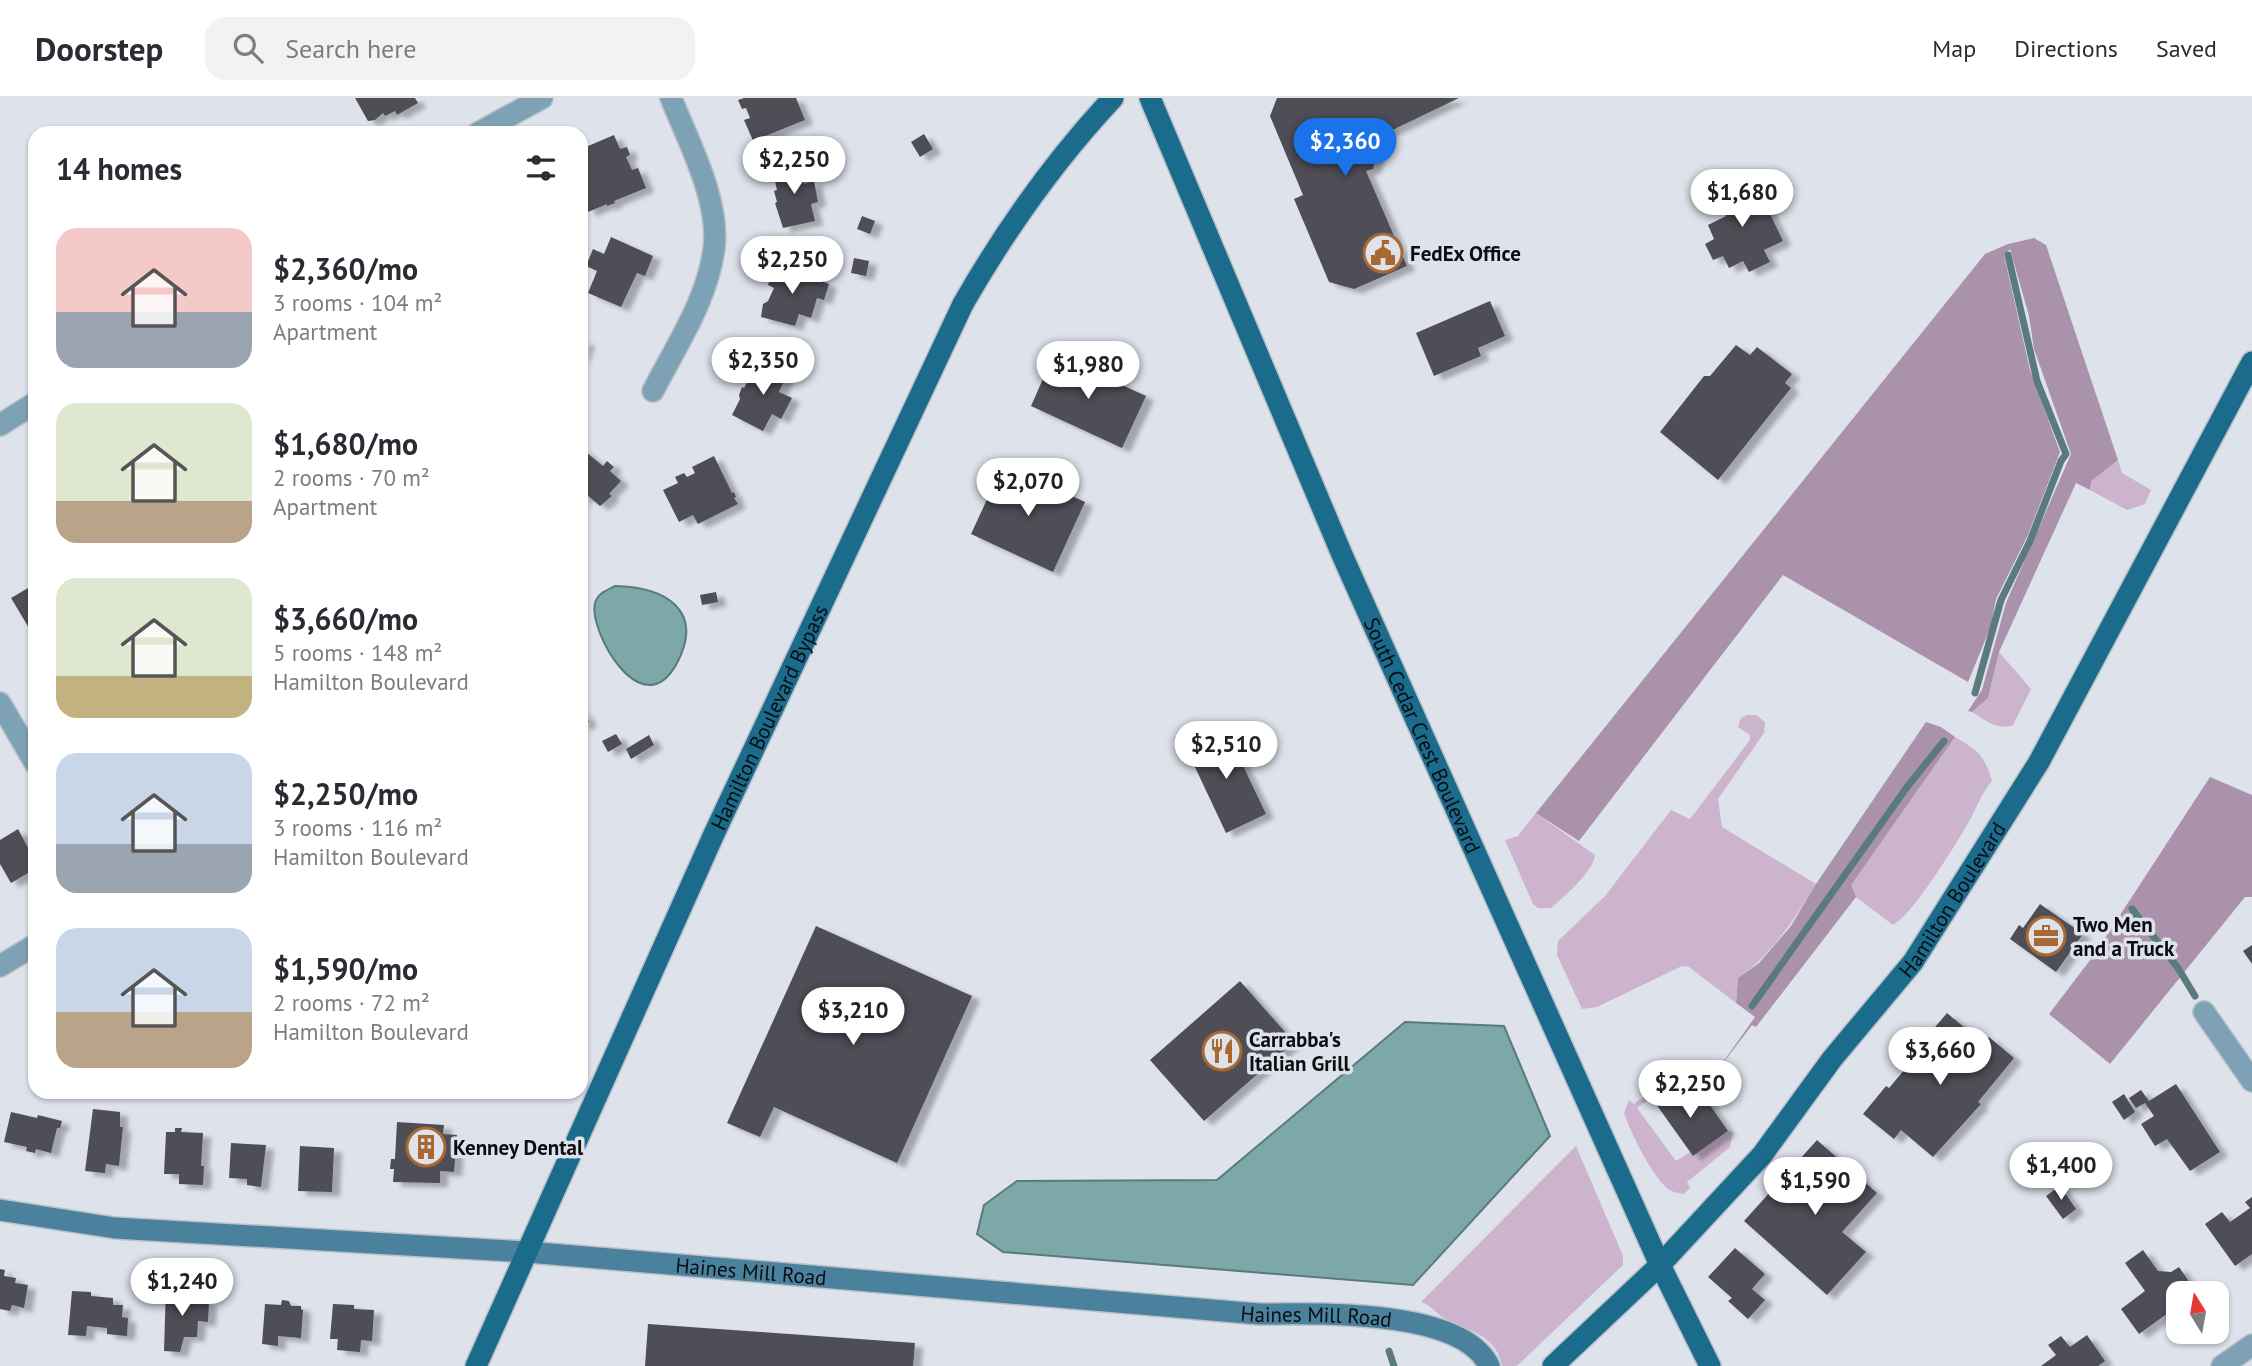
<!DOCTYPE html>
<html lang="en">
<head>
<meta charset="utf-8">
<style>
	:root { --surface:#fff; --page:#f2f2f3; --text:#2b2b33; --muted:#7c7c81; --line:#e1e1e2; --accent:#1a73e8 }
	body { margin:0; font-family:"PT Sans",sans-serif; background:var(--page); color:var(--text); height:100vh; display:flex; flex-direction:column; font-size:26px; white-space:nowrap }
	* { box-sizing:border-box; margin:0 }
	p { font-size:23px; color:var(--muted) }
	.icon { flex:none; width:38px; height:38px; fill:none; stroke:currentColor; stroke-width:2; stroke-linecap:round; stroke-linejoin:round }
	.map { position:relative; flex:1; overflow:hidden }
	.sheet { position:absolute; left:28px; top:28px; width:560px; height:973px; display:flex; flex-direction:column; background:var(--surface); border-radius:21px; box-shadow:0 2px 5px #0004 }
	.sheet>* { flex:none }
	.needle { width:46px; rotate:349deg }
	.controls { position:absolute; left:2166px; top:1183px; display:grid; gap:14px }
	.controls a { display:grid; place-items:center; width:63px; height:63px; border-radius:14px; background:var(--surface); box-shadow:0 2px 5px #0004; font-size:35px }
	.price { position:absolute; translate:-50% -60px; padding:0 16px; border-radius:24px; background:#fff; color:#222; font-size:23px; line-height:46px; filter:drop-shadow(0 2px 4px #0008) }
	.price::after { content:''; position:absolute; left:50%; top:42px; width:21px; height:16px; margin-left:-10px; background:inherit; clip-path:polygon(0 0,100% 0,50% 100%) }
	.price.selected { background:var(--accent); color:#fff }
	ul { padding:0; list-style:none }
	li { display:flex; align-items:center; gap:21px; height:175px; padding:0 28px }
	li span { display:grid; place-items:center; flex:none; width:196px; height:140px; border-radius:21px; color:#555 }
	li>.icon { margin-inline-start:auto }
	span .icon { width:84px; height:84px; fill:#fffc; stroke-width:1 }
	li b { font-size:30px }
	h2 { display:flex; justify-content:space-between; align-items:center; height:84px; padding:0 28px; font-size:30px }
	header { display:flex; align-items:center; gap:42px; box-sizing:border-box; height:98px; padding:0 35px; background:var(--surface); border-bottom:2px solid var(--line) }
	header strong { font-size:33px }
	nav { display:flex; gap:38px; margin-inline-start:auto; font-size:24px }
	.search { width:490px; height:63px; background:var(--page); display:flex; align-items:center; gap:18px; box-sizing:border-box; padding:0 24px; border-radius:21px; color:var(--muted); font-size:26px }
	.map>svg:first-child { display:block }
</style>
</head>
<body>
<header>
<strong>Doorstep</strong>
<div class="search"><svg class="icon" aria-label="search" viewBox="0 0 24 24"><circle cx="10" cy="10" r="6"/><path d="M15 15l6 6"/></svg>Search here</div>
<nav><a>Map</a><a>Directions</a><a>Saved</a></nav>
</header>
<div class="map">
<svg width="2252" height="1268" viewBox="0 0 2252 1268">
	<defs>
		<filter id="shadow"><feDropShadow dx="8" dy="4.5" stdDeviation="2" flood-color="#0004"/></filter>
	</defs>
	<rect width="100%" height="100%" fill="#dde2eb"/>
	<g fill="#cdb4ce">
		<path d="M 2118,362 L 2122,375 L 2151,392 L 2145,406 L 2127,412 L 2090,392 L 2090,383 Z"/>
		<path d="M 1999,554 L 2031,591 L 2013,627 C 1997,633 1985,622 1972,614 L 1988,600 Z"/>
		<path d="M 1747,617 L 1756,617 L 1765,624 L 1764,635 L 1718,701 L 1722,729 L 1816,786 C 1794,822 1773,855 1738,880 L 1736,905 L 1689,869 L 1682,868 L 1597,909 L 1582,911 L 1557,857 L 1558,843 L 1605,798 L 1671,712 L 1690,721 L 1750,642 L 1750,637 L 1738,629 L 1741,620 Z"/>
		<path d="M 1955,639 C 1978,653 1984,656 1992,683 C 1983,693 1979,704 1973,716 C 1961,739 1913,817 1893,827 L 1856,799 L 1850,787 Z"/>
		<path d="M 1536,715 L 1595,757 C 1594,773 1563,800 1551,810 L 1538,810 L 1533,806 L 1505,742 L 1518,738 Z"/>
		<path d="M 1664,984 L 1671,986 L 1637,1010 L 1676,1063 L 1690,1054 L 1693,1058 L 1728,1033 L 1733,1034 L 1730,1049 L 1687,1084 L 1690,1090 L 1684,1096 C 1678,1095 1672,1094 1668,1091 C 1651,1077 1631,1035 1624,1015 L 1629,1002 L 1634,1006 Z"/>
		<path d="M 1576,1048 L 1623,1158 L 1623,1167 L 1517,1268 L 1502,1268 C 1496,1236 1468,1233 1444,1220 C 1435,1215 1431,1207 1421,1204 Z"/>
	</g>
	<g fill="#ab92ac">
		<path d="M 2034,140 L 2046,147 L 2118,362 L 2091,383 L 2090,392 L 2076,385 L 1999,554 L 1988,600 L 1972,614 L 1968,613 L 1982,592 L 2006,505 L 2071,356 L 2034,251 L 2029,218 L 2010,151 L 2004,157 L 2030,272 L 2060,354 L 2028,437 L 1996,501 L 1991,528 L 1968,584 L 1783,477 L 1579,743 L 1536,715 L 1985,156 L 2008,146 Z"/>
		<path d="M 1926,624 L 1941,629 L 1955,639 L 1851,787 L 1856,799 L 1756,929 L 1752,927 L 1714,977 L 1755,919 L 1736,905 L 1738,880 L 1759,865 L 1791,828 L 1816,786 Z"/>
		<path d="M 2210,679 L 2252,697 L 2252,799 L 2245,799 L 2110,966 L 2049,916 L 2094,857 Z"/>
	</g>
	<g fill="#7ca8aa" stroke="#5a7a7c" stroke-width="2">
		<path d="M 615,488 C 665,489 706,512 676,567 C 641,628 588,532 595,505 C 598,495 607,492 615,488 Z"/>
		<path d="M 1405,924 L 1504,928 L 1550,1038 L 1413,1187 L 1003,1154 L 977,1136 L 984,1107 L 1017,1083 L 1217,1082 Z"/>
	</g>
	<g fill="none" stroke-linecap="round" stroke-linejoin="round">
		<g stroke="#5a7a7c" stroke-width="7">
			<path d="M 1975,595 L 2001,502 L 2030,443 L 2061,363 L 2066,356 L 2037,283 L 2008,157"/>
			<path d="M 2132,811 L 2178,870 L 2195,898"/>
			<path d="M 1752,908 L 1907,689 L 1944,643"/>
			<path d="M 1389,1253 L 1394,1268"/>
		</g>
	</g>
	<g fill="#504e57" filter="url(#shadow)">
		<path d="M 355,0 L 415,0 L 418,5 L 397,17 L 395,13 L 385,18 L 383,15 L 375,22 L 368,23 Z"/>
		<path d="M 744,0 L 796,0 L 805,22 L 758,41 L 759,43 L 754,45 L 744,22 L 750,20 L 746,10 L 742,11 L 738,2 Z"/>
		<path d="M 1277,0 L 1459,0 L 1382,37 L 1373,71 L 1366,73 L 1407,168 L 1354,191 L 1329,184 L 1294,101 L 1303,97 L 1270,18 Z"/>
		<path d="M 924,36 L 933,51 L 920,59 L 911,44 Z"/>
		<path d="M 614,37 L 620,51 L 627,49 L 630,57 L 626,59 L 632,72 L 638,70 L 646,90 L 614,103 L 615,105 L 607,108 L 607,106 L 588,114 L 581,97 L 581,92 L 585,90 L 581,81 L 581,70 L 588,67 L 581,51 Z"/>
		<path d="M 799,64 L 804,86 L 814,83 L 818,104 L 811,106 L 815,123 L 783,130 L 775,105 L 777,104 L 774,93 L 777,92 L 772,70 Z"/>
		<path d="M 1737,79 L 1751,108 L 1764,103 L 1783,143 L 1764,152 L 1770,164 L 1749,174 L 1743,163 L 1729,170 L 1723,158 L 1713,162 L 1705,146 L 1714,141 L 1708,127 L 1726,118 L 1713,91 Z"/>
		<path d="M 862,118 L 875,123 L 870,136 L 857,131 Z"/>
		<path d="M 611,139 L 653,158 L 645,178 L 637,175 L 621,209 L 588,195 L 597,173 L 586,168 L 593,151 L 604,156 Z"/>
		<path d="M 854,160 L 869,163 L 866,178 L 851,175 Z"/>
		<path d="M 775,165 L 829,186 L 824,202 L 817,200 L 811,220 L 799,216 L 795,228 L 761,219 L 763,206 L 768,203 L 774,190 L 768,187 Z"/>
		<path d="M 1490,203 L 1505,238 L 1478,250 L 1481,258 L 1434,278 L 1416,235 Z"/>
		<path d="M 581,242 L 587,244 L 582,260 L 581,260 Z"/>
		<path d="M 1736,247 L 1750,257 L 1757,249 L 1792,276 L 1785,285 L 1791,290 L 1718,382 L 1660,334 L 1704,278 L 1710,278 Z"/>
		<path d="M 1054,256 L 1146,298 L 1122,350 L 1031,308 Z"/>
		<path d="M 763,261 L 788,274 L 779,294 L 792,300 L 781,321 L 772,316 L 763,333 L 732,317 L 740,301 L 739,297 L 742,289 L 744,290 L 750,279 L 753,281 Z"/>
		<path d="M 581,350 L 603,368 L 607,363 L 614,369 L 610,373 L 621,383 L 609,396 L 612,398 L 600,408 L 587,397 L 582,403 L 581,401 Z"/>
		<path d="M 714,358 L 732,395 L 734,394 L 736,399 L 734,400 L 738,406 L 698,426 L 693,417 L 679,424 L 663,392 L 678,385 L 675,379 L 684,375 L 687,379 L 695,375 L 692,369 Z"/>
		<path d="M 1003,367 L 1085,404 L 1053,474 L 971,436 Z"/>
		<path d="M 35,486 L 35,526 L 29,530 L 11,500 Z"/>
		<path d="M 716,494 L 718,504 L 702,507 L 700,497 Z"/>
		<path d="M 581,610 L 589,624 L 581,629 Z"/>
		<path d="M 1226,632 L 1266,716 L 1226,735 L 1186,650 Z"/>
		<path d="M 616,636 L 622,646 L 608,654 L 602,643 Z"/>
		<path d="M 649,637 L 654,647 L 631,661 L 626,651 Z"/>
		<path d="M 18,731 L 35,763 L 35,771 L 11,785 L 0,766 L 0,742 Z"/>
		<path d="M 2040,806 L 2083,836 L 2056,874 L 2010,841 L 2019,827 L 2023,830 Z"/>
		<path d="M 816,828 L 972,898 L 897,1065 L 774,1009 L 760,1039 L 727,1025 Z"/>
		<path d="M 2252,847 L 2252,866 L 2243,853 Z"/>
		<path d="M 1240,883 L 1294,944 L 1204,1023 L 1150,962 Z"/>
		<path d="M 1947,915 L 1984,946 L 1989,939 L 2014,960 L 1978,1004 L 1981,1006 L 1933,1059 L 1901,1032 L 1894,1041 L 1863,1016 L 1886,988 L 1889,990 L 1933,938 L 1930,935 Z"/>
		<path d="M 1671,986 L 1688,1011 L 1705,1000 L 1728,1033 L 1693,1058 L 1651,999 Z"/>
		<path d="M 2176,986 L 2220,1054 L 2190,1073 L 2167,1041 L 2155,1048 L 2141,1026 L 2154,1018 L 2145,1005 L 2136,1010 L 2129,1000 L 2141,992 L 2149,1003 Z"/>
		<path d="M 2124,996 L 2135,1014 L 2124,1022 L 2112,1004 Z"/>
		<path d="M 93,1011 L 120,1014 L 120,1029 L 123,1029 L 119,1068 L 106,1066 L 105,1075 L 85,1073 Z"/>
		<path d="M 11,1014 L 37,1020 L 38,1017 L 62,1023 L 60,1030 L 57,1030 L 51,1055 L 36,1051 L 35,1055 L 26,1053 L 27,1049 L 4,1044 Z"/>
		<path d="M 397,1024 L 444,1027 L 443,1036 L 457,1037 L 454,1074 L 440,1073 L 440,1085 L 393,1084 L 394,1071 L 390,1071 L 391,1061 L 395,1061 Z"/>
		<path d="M 175,1030 L 182,1030 L 181,1034 L 203,1035 L 201,1068 L 204,1068 L 203,1087 L 179,1086 L 179,1076 L 164,1076 L 166,1034 L 175,1034 Z"/>
		<path d="M 1817,1042 L 1877,1095 L 1842,1134 L 1866,1154 L 1827,1197 L 1744,1123 Z"/>
		<path d="M 231,1045 L 266,1047 L 261,1089 L 247,1087 L 247,1081 L 229,1080 Z"/>
		<path d="M 300,1048 L 334,1050 L 332,1094 L 298,1093 Z"/>
		<path d="M 2060,1088 L 2076,1111 L 2063,1121 L 2046,1098 Z"/>
		<path d="M 2252,1099 L 2252,1156 L 2235,1168 L 2205,1126 L 2222,1114 L 2230,1124 L 2250,1110 L 2245,1104 Z"/>
		<path d="M 1735,1150 L 1765,1176 L 1752,1191 L 1765,1202 L 1748,1221 L 1728,1203 L 1732,1200 L 1708,1179 Z"/>
		<path d="M 2143,1152 L 2158,1173 L 2171,1174 L 2179,1169 L 2197,1195 L 2179,1195 L 2179,1216 L 2171,1221 L 2168,1215 L 2139,1236 L 2121,1211 L 2145,1193 L 2125,1165 Z"/>
		<path d="M 0,1171 L 5,1172 L 4,1178 L 16,1180 L 15,1185 L 28,1187 L 24,1210 L 12,1207 L 10,1213 L 0,1211 Z"/>
		<path d="M 166,1189 L 186,1190 L 185,1200 L 209,1204 L 208,1224 L 198,1223 L 197,1239 L 184,1239 L 180,1254 L 164,1253 Z"/>
		<path d="M 72,1193 L 91,1194 L 91,1198 L 113,1200 L 113,1207 L 123,1207 L 122,1219 L 128,1220 L 127,1238 L 107,1236 L 107,1230 L 87,1228 L 86,1238 L 68,1237 Z"/>
		<path d="M 282,1202 L 289,1203 L 291,1208 L 301,1208 L 301,1211 L 303,1212 L 301,1240 L 278,1238 L 278,1248 L 262,1246 L 265,1206 L 281,1207 Z"/>
		<path d="M 333,1206 L 354,1207 L 354,1211 L 374,1212 L 372,1243 L 361,1242 L 360,1254 L 337,1252 L 338,1241 L 330,1241 Z"/>
		<path d="M 648,1226 L 915,1245 L 913,1268 L 645,1268 Z"/>
		<path d="M 2087,1237 L 2105,1263 L 2098,1268 L 2041,1268 L 2056,1257 L 2048,1247 L 2061,1238 L 2070,1249 Z"/>
	</g>
	<g fill="none" stroke-linecap="round" stroke-linejoin="round">
		<defs>
			<g id="street">
				<path d="M 478,35 L 542,0"/>
				<path d="M 653,293 C 676,248 708,201 714,150 C 720,102 688,43 671,0"/>
				<path d="M 0,327 L 35,305"/>
				<path d="M 0,605 L 35,665"/>
				<path d="M 0,868 L 35,847"/>
				<path d="M 2204,914 L 2252,983"/>
				<path d="M 2222,1268 L 2252,1247"/>
			</g>
			<g id="secondary">
				<path id="s1" d="M 0,1112 L 115,1130 L 527,1154 L 1259,1216 C 1314,1216 1462,1210 1489,1268"/>
			</g>
			<g id="primary">
				<path id="s2" d="M 1150,0 L 1343,459 L 1660,1167 L 1710,1268"/>
				<path id="s3" d="M 476,1268 L 714,736 L 963,206 C 1006,131 1054,63 1113,0"/>
				<path id="s4" d="M 1553,1268 L 1660,1167 L 1762,1057 L 1832,961 L 1913,864 L 2039,664 L 2252,264"/>
			</g>
		</defs>
		<use href="#street" stroke="#bbc0c8" stroke-width="24"/>
		<use href="#secondary" stroke="#bbc0c8" stroke-width="24"/>
		<use href="#primary" stroke="#bbc0c8" stroke-width="24"/>
		<use href="#street" stroke="#7ea2b5" stroke-width="21"/>
		<use href="#secondary" stroke="#4a829e" stroke-width="21"/>
		<use href="#primary" stroke="#1a6b8c" stroke-width="21"/>
	</g>
	<defs>
		<symbol id="civic-ring" viewBox="-11 -11 22 22"><circle r="9.5" fill="#dde2eb" stroke="#a96832" stroke-width="1.5"/><path d="M-.6-6.5H3V-4.5H.6V-3L4-1V1h2V6H-6V1h2V-1L-.6-3ZM-1.2 2.5V6h2.4V2.5Z" fill="#a96832"/></symbol>
		<symbol id="office-ring" viewBox="-11 -11 22 22"><circle r="9.5" fill="#dde2eb" stroke="#a96832" stroke-width="1.5"/><path d="M-6-3h4V-5.5h4V-3h4V5H-6ZM-1-4.5V-3h2v-1.5ZM-6 0V1H6V0Z" fill="#a96832"/></symbol>
		<symbol id="restaurant-ring" viewBox="-11 -11 22 22"><circle r="9.5" fill="#dde2eb" stroke="#a96832" stroke-width="1.5"/><path d="M-5-6h1v4h1v-4h1v4h1v-4h1v5L-1.5 .5V6h-2V.5L-5-1ZM5-6V6H3V1.5H1.5Q1.5-4 5-6Z" fill="#a96832"/></symbol>
		<symbol id="building-ring" viewBox="-11 -11 22 22"><circle r="9.5" fill="#dde2eb" stroke="#a96832" stroke-width="1.5"/><path d="M-4-6H4V6H1V3H-1V6H-4ZM-2.5-4.3h1.7v1.8h-1.7ZM.8-4.3h1.7v1.8H.8ZM-2.5-1h1.7V.8h-1.7ZM.8-1h1.7V.8H.8Z" fill="#a96832"/></symbol>
	</defs>
	<g fill-rule="evenodd">
		<use href="#civic-ring" x="1361" y="133" width="44" height="44"/>
		<use href="#office-ring" x="2024" y="816" width="44" height="44"/>
		<use href="#restaurant-ring" x="1200" y="931" width="44" height="44"/>
		<use href="#building-ring" x="404" y="1027" width="44" height="44"/>
	</g>
	<g text-anchor="middle" dominant-baseline="central" stroke-width="7" stroke-linejoin="round" paint-order="stroke">
		<g font-size="21" font-weight="bold" fill="#0b0d10" stroke="#dde2eb" text-anchor="start">
			<text x="1410" y="155">FedEx Office</text>
			<text x="2073" y="826">Two Men<tspan x="2073" dy="24">and a Truck</tspan></text>
			<text x="1249" y="941">Carrabba's<tspan x="1249" dy="24">Italian Grill</tspan></text>
			<text x="453" y="1049">Kenney Dental</text>
		</g>
		<g font-size="21" fill="#0b0d10" stroke="#dde2eb">
			<text stroke="none"><textPath href="#s3" startOffset="712">Hamilton Boulevard Bypass</textPath></text>
			<text stroke="none"><textPath href="#s2" startOffset="693">South Cedar Crest Boulevard</textPath></text>
			<text stroke="none"><textPath href="#s4" startOffset="616">Hamilton Boulevard</textPath></text>
			<text stroke="none"><textPath href="#s1" startOffset="754">Haines Mill Road</textPath></text>
			<text stroke="none"><textPath href="#s1" startOffset="1321">Haines Mill Road</textPath></text>
		</g>
	</g>
</svg>
<div class="controls">
<a><svg class="needle" viewBox="-14 -14 28 28"><path d="M0-13l5 13h-10z" fill="#e53935"/><path d="M0 13l5-13h-10z" fill="#7c7c81"/></svg></a>
</div>
<b class="price selected" style="left:1345px;top:80px">$2,360</b>
<b class="price" style="left:794px;top:98px">$2,250</b>
<b class="price" style="left:1742px;top:131px">$1,680</b>
<b class="price" style="left:792px;top:198px">$2,250</b>
<b class="price" style="left:763px;top:299px">$2,350</b>
<b class="price" style="left:1088px;top:303px">$1,980</b>
<b class="price" style="left:1028px;top:420px">$2,070</b>
<b class="price" style="left:1226px;top:683px">$2,510</b>
<b class="price" style="left:853px;top:949px">$3,210</b>
<b class="price" style="left:1940px;top:989px">$3,660</b>
<b class="price" style="left:1690px;top:1022px">$2,250</b>
<b class="price" style="left:2061px;top:1104px">$1,400</b>
<b class="price" style="left:1815px;top:1119px">$1,590</b>
<b class="price" style="left:182px;top:1220px">$1,240</b>
<section class="sheet">
<h2>14 homes<svg class="icon" aria-label="filters" viewBox="0 0 24 24"><path d="M4 7h16M4 17h16"/><circle cx="9" cy="7" r="2"/><circle cx="15" cy="17" r="2"/></svg></h2>
<ul>
<li><span style="background:linear-gradient(#f6c9c9 60%,#9aa5b1 0)"><svg class="icon" aria-label="home" viewBox="0 0 24 24"><path d="M3 11l9-7 9 7M6 9v11h12V9"/></svg></span><div><b>$2,360/mo</b><p>3 rooms · 104 m²</p><p>Apartment</p></div></li>
<li><span style="background:linear-gradient(#dfe7d0 70%,#b9a48a 0)"><svg class="icon" aria-label="home" viewBox="0 0 24 24"><path d="M3 11l9-7 9 7M6 9v11h12V9"/></svg></span><div><b>$1,680/mo</b><p>2 rooms · 70 m²</p><p>Apartment</p></div></li>
<li><span style="background:linear-gradient(#dfe7d0 70%,#c2b280 0)"><svg class="icon" aria-label="home" viewBox="0 0 24 24"><path d="M3 11l9-7 9 7M6 9v11h12V9"/></svg></span><div><b>$3,660/mo</b><p>5 rooms · 148 m²</p><p>Hamilton Boulevard</p></div></li>
<li><span style="background:linear-gradient(#c9d6e8 65%,#9aa5b1 0)"><svg class="icon" aria-label="home" viewBox="0 0 24 24"><path d="M3 11l9-7 9 7M6 9v11h12V9"/></svg></span><div><b>$2,250/mo</b><p>3 rooms · 116 m²</p><p>Hamilton Boulevard</p></div></li>
<li><span style="background:linear-gradient(#c9d6e8 60%,#b9a48a 0)"><svg class="icon" aria-label="home" viewBox="0 0 24 24"><path d="M3 11l9-7 9 7M6 9v11h12V9"/></svg></span><div><b>$1,590/mo</b><p>2 rooms · 72 m²</p><p>Hamilton Boulevard</p></div></li>
</ul>
</section>
</div>
</body>
</html>
